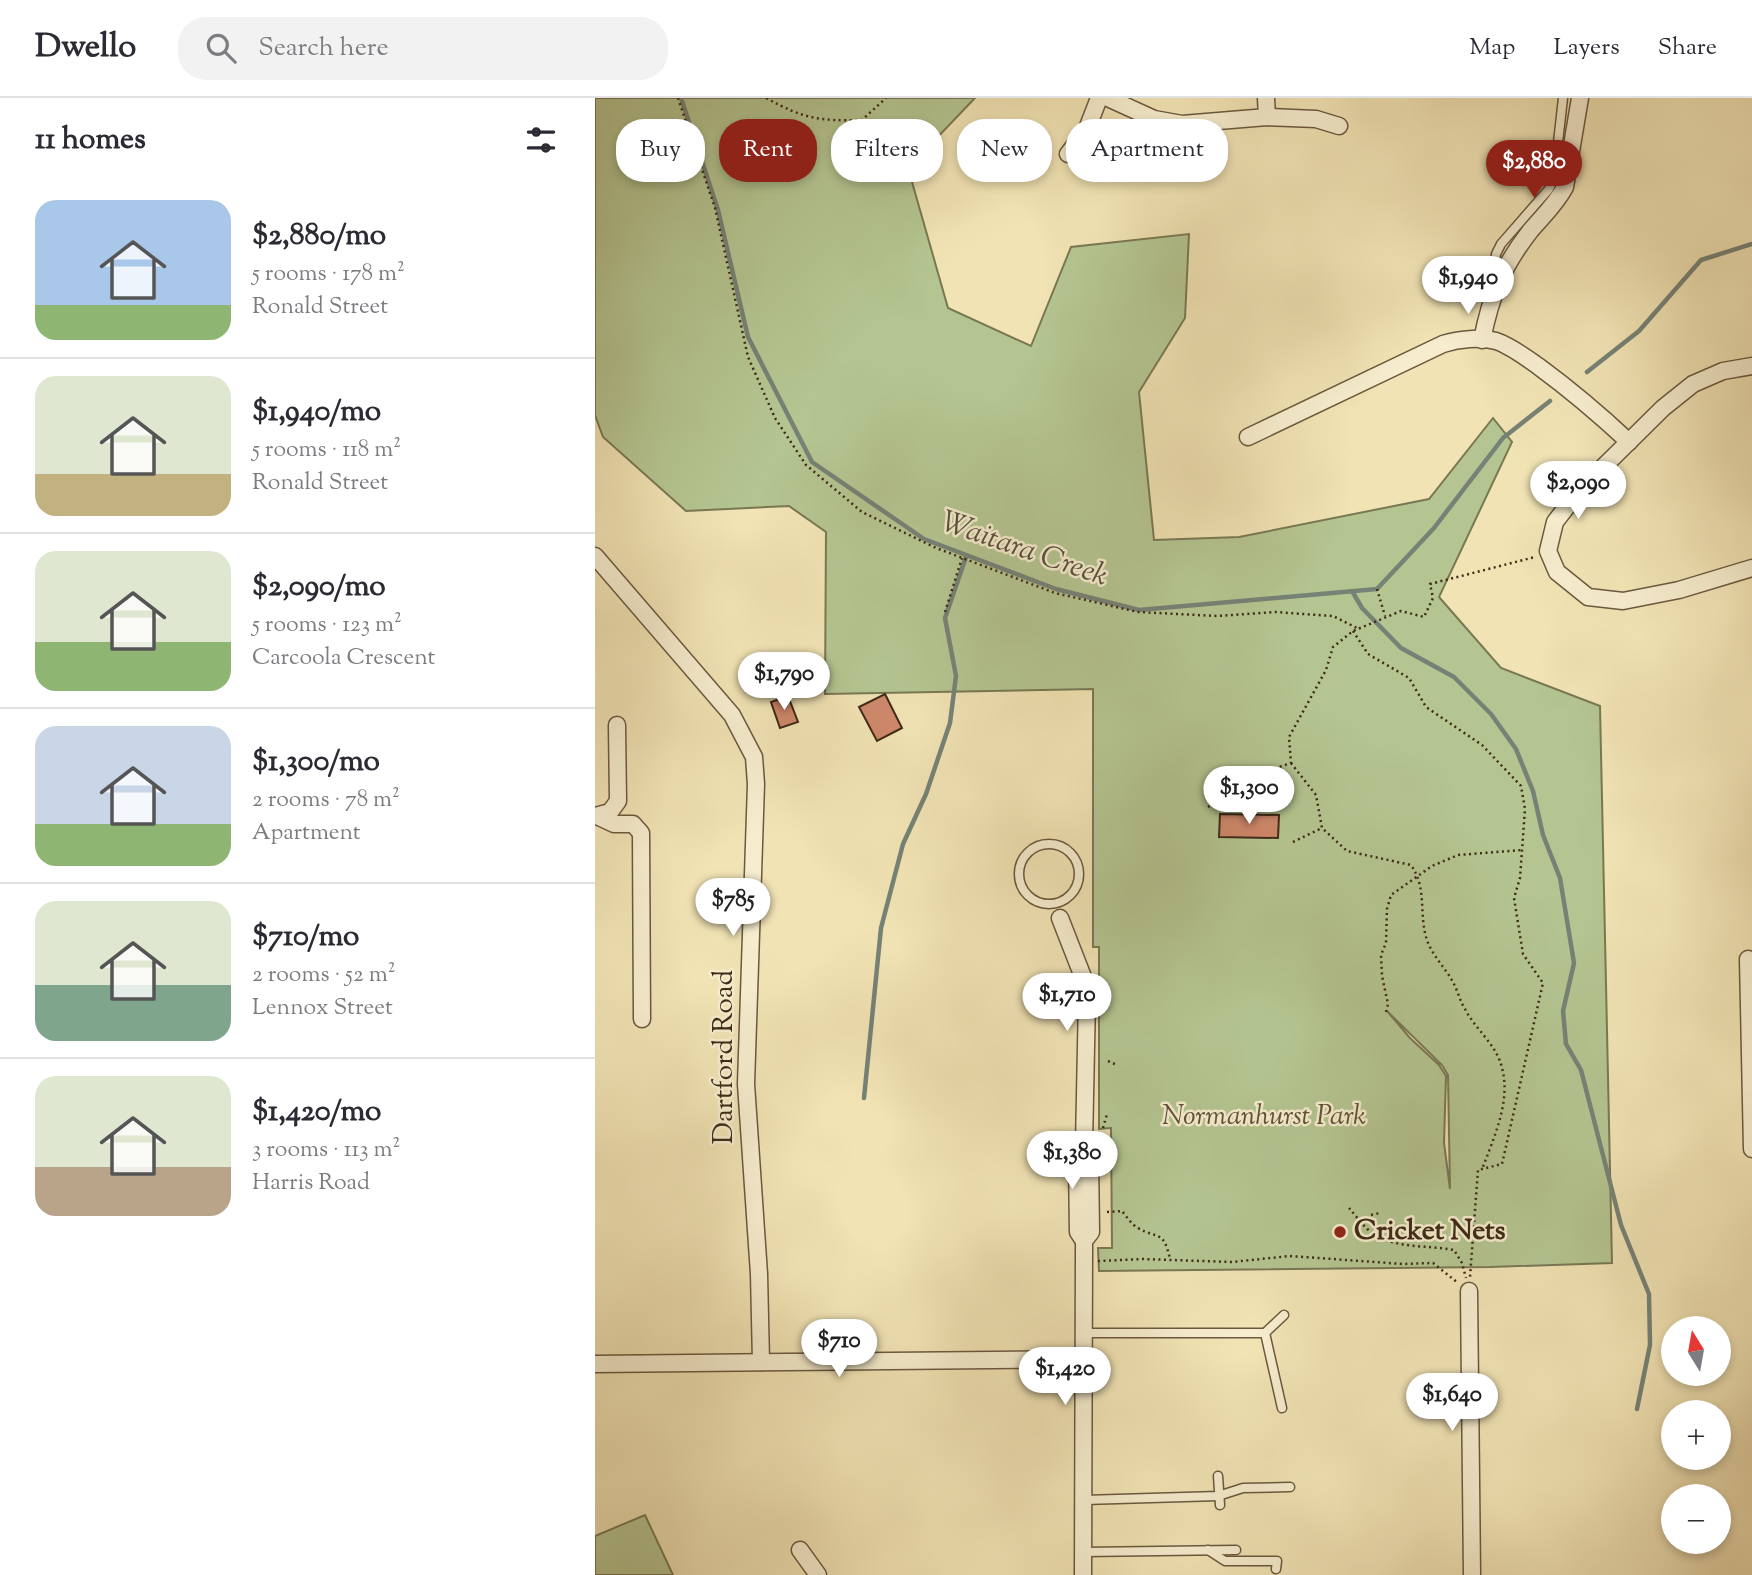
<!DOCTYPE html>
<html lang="en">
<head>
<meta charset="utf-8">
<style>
	:root { --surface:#fff; --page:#f2f2f3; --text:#2b2b33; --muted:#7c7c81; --line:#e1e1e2; --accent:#8f2418 }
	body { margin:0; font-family:"Sorts Mill Goudy",serif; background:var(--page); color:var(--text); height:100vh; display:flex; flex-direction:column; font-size:26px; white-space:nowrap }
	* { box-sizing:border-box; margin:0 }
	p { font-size:23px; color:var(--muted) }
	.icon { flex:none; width:38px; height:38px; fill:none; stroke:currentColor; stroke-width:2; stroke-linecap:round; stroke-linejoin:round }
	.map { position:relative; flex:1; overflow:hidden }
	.side { display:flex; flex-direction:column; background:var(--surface); width:595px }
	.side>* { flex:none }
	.hud { position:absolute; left:21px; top:21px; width:665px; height:63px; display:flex; gap:14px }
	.needle { width:46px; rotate:349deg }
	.fabs { position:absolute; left:1066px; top:1218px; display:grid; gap:14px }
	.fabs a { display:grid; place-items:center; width:70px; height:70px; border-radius:50%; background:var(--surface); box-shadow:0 4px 10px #0003; font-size:35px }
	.price { position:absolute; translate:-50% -60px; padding:0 16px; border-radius:24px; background:#fff; color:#222; font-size:23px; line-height:46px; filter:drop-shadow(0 2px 4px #0008) }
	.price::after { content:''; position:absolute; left:50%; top:42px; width:21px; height:16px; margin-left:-10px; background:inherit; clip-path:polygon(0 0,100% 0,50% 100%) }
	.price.on { background:var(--accent); color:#fff }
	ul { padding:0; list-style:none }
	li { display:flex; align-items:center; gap:21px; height:175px; padding:0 35px }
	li+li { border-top:2px solid var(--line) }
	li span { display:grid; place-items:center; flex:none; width:196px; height:140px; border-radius:21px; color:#555 }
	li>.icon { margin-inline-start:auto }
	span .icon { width:84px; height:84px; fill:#fffc; stroke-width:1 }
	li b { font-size:30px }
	h2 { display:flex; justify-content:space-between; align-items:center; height:84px; padding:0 35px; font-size:30px }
	.chip { padding:0 24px; border-radius:28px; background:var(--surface); box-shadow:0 4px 10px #0003; font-size:24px; line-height:63px }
	.chip.on { background:var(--accent); color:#fff }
	header { display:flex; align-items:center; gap:42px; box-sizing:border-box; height:98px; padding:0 35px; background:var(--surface); border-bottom:2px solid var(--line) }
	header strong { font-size:33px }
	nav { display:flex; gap:38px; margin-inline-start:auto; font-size:24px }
	.search { width:490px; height:63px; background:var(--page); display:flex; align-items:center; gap:18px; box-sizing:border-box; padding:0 24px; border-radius:28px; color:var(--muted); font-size:26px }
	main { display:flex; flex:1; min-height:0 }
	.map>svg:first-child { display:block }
</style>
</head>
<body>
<header>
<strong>Dwello</strong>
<div class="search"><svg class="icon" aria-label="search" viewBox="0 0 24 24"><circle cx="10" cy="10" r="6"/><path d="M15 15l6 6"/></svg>Search here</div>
<nav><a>Map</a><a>Layers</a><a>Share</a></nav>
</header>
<main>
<section class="side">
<h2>11 homes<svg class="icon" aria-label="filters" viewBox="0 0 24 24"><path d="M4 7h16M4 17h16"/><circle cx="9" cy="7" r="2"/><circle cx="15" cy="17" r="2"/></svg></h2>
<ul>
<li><span style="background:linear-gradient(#a9c7e8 75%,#8fb573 0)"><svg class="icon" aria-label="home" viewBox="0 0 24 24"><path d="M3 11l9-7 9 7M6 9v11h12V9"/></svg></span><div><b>$2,880/mo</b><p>5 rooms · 178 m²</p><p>Ronald Street</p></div></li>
<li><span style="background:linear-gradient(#dfe7d0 70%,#c2b280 0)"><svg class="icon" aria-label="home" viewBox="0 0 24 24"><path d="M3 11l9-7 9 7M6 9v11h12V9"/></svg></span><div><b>$1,940/mo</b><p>5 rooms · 118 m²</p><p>Ronald Street</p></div></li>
<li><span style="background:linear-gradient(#dfe7d0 65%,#8fb573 0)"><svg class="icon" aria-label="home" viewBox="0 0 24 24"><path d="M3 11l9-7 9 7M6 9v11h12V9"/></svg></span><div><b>$2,090/mo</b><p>5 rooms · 123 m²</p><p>Carcoola Crescent</p></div></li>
<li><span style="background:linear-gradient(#c9d6e8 70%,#8fb573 0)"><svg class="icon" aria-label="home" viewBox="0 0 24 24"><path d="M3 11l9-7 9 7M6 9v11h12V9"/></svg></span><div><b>$1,300/mo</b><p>2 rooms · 78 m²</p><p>Apartment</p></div></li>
<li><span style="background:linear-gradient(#dfe7d0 60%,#7fa58c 0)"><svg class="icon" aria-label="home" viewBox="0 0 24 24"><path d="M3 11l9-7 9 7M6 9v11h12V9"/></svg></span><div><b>$710/mo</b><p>2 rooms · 52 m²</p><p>Lennox Street</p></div></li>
<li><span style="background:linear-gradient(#dfe7d0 65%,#b9a48a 0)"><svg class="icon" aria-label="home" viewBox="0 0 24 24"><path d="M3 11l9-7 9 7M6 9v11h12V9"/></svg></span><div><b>$1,420/mo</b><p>3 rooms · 113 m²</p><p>Harris Road</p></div></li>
</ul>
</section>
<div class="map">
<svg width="1157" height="1477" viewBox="0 0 1157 1477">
	<rect width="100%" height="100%" fill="#f1e3b4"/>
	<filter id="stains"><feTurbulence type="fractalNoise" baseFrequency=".00286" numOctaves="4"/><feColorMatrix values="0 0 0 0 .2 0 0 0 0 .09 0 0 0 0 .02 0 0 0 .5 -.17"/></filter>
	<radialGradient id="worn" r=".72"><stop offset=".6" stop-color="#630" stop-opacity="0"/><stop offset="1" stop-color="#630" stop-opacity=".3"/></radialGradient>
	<g fill="#b4c591" stroke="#797854" stroke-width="2" fill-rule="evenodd">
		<path d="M 0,0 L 380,0 L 313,70 L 353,210 L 436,248 L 476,149 L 594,136 L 590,220 L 544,294 L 559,442 L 644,439 L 834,401 L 898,320 L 917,344 L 844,499 L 906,570 L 1005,608 L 1017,1165 L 895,1169 L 504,1173 L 503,1150 L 517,1150 L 516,1030 L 504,1031 L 504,849 L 498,849 L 498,591 L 230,596 L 231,434 L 194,408 L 91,413 L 8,339 L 0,317 ZM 792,913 L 847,967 L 853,977 L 855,1091 L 849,1045 L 851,978 L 844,967 L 815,940 Z"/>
		<path d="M 50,1417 L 78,1477 L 0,1477 L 0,1438 Z"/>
	</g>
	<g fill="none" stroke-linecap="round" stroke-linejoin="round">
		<g stroke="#768276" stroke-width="4.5">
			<path d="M 86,0 L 123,112 L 153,239 L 217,364 L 329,441 L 461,491 L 544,512 L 782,491 L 839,430 L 908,340 L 955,303"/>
			<path d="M 992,274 L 1044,233 L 1106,162 L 1157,146"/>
			<path d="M 757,493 L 767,510 L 806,550 L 859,579 L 896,616 L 921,651 L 938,693 L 948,737 L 965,780 L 979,865 L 968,913 L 971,946 L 986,972 L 1026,1127 L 1054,1196 L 1055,1247 L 1042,1311"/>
			<path d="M 269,1000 L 286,830 L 308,746 L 331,696 L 355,625 L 361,578 L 350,520 L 371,459"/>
		</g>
	</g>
	<g fill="#cf886b" stroke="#3e2a17" stroke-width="2">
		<path d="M 290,596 L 307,630 L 282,643 L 264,609 Z"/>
		<path d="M 193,598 L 203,624 L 185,630 L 176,604 Z"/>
		<path d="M 625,716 L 684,717 L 683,740 L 624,739 Z"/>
	</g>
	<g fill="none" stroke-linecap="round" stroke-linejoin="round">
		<defs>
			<g id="service">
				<path d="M 896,188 L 901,156 L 906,146 L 954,91 L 959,80 L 968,0"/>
				<circle cx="454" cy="776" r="30"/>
				<path d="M 489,1235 L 670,1235 L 687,1310"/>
				<path d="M 670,1235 L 689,1217"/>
				<path d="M 623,1378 L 625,1407"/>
				<path d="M 489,1402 L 623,1398 L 648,1390 L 695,1389"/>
				<path d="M 613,1452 L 630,1463 L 682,1463 L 681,1471"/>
				<path d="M 488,1454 L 641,1452"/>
			</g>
			<g id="minor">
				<path d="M 513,0 L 559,21 L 587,26 L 672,19 L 721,21 L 744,28"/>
				<path d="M 671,0 L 672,19"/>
				<path d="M 473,56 L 492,31 L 504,0"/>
				<path d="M 887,242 C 896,197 907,169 936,132 C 948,118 961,106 970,89 L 985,0"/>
				<path d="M 1157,268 L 1128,273 L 1098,286 L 1068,310 L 984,393 L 960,424 L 953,453 L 962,474 L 993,499 L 1028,503 L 1084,492 L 1157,470"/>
				<path d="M 653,339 L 848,246 C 864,241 885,239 901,243 C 916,248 930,259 943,268 C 977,293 1003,315 1034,344"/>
				<path d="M 0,458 L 137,617 L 159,659 L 161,686 L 151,986 L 164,1176 L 166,1264"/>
				<path d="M 0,718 L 15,714 L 23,703 L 22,627"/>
				<path d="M 2,718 L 19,726 L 38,726 L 46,735 L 47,921"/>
				<path d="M 465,820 L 488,879 L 492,900 L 489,1047 L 495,1060 L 496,1134 L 489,1143 L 489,1151 L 488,1477"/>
				<path d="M 1153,861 L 1157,1051"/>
				<path d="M 489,1143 L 483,1134 L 482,1061 L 489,1047"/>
				<path d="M 874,1193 L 877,1477"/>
				<path d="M 0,1266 L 488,1261"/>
				<path d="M 205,1452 L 223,1477"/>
			</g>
		</defs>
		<use href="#service" stroke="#6b583e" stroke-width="11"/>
		<use href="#minor" stroke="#6b583e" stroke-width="19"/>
		<g stroke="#3e2a17" stroke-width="2.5" stroke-dasharray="2 3.5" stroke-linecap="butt">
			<path d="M 83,0 L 120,110 L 153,259 L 180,320 L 211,367 L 267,414 L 341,450 L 460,495 L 543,514 L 622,518 L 680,514 L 738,518 L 764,531"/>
			<path d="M 171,0 C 209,21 224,23 267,22 L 291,0"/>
			<path d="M 782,491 L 790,518"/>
			<path d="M 350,514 L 367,460"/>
			<path d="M 758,533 L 773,556 L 814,580 L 831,609 L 887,647 L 926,688 L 930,711 L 925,780 L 919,800 L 928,856 L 948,885 L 907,1066 L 883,1072 L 875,1179"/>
			<path d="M 696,665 L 721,697 L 727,730 L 752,753 L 816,767 C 832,790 824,814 831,839 C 836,857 851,870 859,886 C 863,894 865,903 870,911 C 880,931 902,947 907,970 C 916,1003 899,1039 888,1069"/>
			<path d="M 613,709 L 675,672 L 696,665 L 694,639 L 731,572 L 738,549 L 758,533 L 806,513 L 829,519 L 838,500 L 835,486 L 940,459"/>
			<path d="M 698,744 L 727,730"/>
			<path d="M 791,914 L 793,906 L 787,878 L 786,857 L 791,845 L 792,811 L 796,797 L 837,768 L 863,757 L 927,752"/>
			<path d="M 513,963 L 522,967"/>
			<path d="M 508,1030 L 512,1016"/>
			<path d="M 754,1110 C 761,1118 769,1129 777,1135 C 799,1151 834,1147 859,1152 L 867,1165 L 871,1180"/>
			<path d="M 512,1114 L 527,1113 C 531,1118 537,1127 543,1130 C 564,1142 568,1131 575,1161"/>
			<path d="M 776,1117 L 785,1115"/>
			<path d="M 503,1163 L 548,1161 L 637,1164 L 695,1158 L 808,1166 L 838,1165 L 863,1185"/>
		</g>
		<use href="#service" stroke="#f6edce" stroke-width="8"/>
		<use href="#minor" stroke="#f6edce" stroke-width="16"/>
	</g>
	<circle fill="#8f2418" stroke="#f6edce" stroke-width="2.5" cx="745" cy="1134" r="7"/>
	<g text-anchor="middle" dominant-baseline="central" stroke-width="5" stroke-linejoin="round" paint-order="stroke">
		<g font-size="28" fill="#3e2a17" stroke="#f6edce">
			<text transform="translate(130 959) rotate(-90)">Dartford Road</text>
		</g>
		<g font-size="28" font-style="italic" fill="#5c5136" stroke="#f6edce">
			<text x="669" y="1019">Normanhurst Park</text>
		</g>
		<g font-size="28" font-weight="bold" fill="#3e2a17" stroke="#f6edce" text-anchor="start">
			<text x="759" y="1134">Cricket Nets</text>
		</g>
		<g font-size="30" font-style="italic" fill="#564f3e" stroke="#f6edce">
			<text transform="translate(429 452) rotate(19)">Waitara Creek</text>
		</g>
	</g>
	<rect width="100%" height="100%" filter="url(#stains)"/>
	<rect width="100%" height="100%" fill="url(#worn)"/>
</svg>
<div class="fabs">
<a><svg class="needle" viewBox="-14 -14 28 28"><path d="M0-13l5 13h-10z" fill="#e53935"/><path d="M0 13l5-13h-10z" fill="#7c7c81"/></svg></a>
<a>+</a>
<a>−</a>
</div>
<b class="price on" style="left:939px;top:102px">$2,880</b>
<b class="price" style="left:873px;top:218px">$1,940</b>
<b class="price" style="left:983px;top:423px">$2,090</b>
<b class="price" style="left:189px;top:614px">$1,790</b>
<b class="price" style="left:654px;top:728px">$1,300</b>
<b class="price" style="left:138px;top:840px">$785</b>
<b class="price" style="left:472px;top:935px">$1,710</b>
<b class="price" style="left:477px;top:1093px">$1,380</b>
<b class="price" style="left:244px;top:1281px">$710</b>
<b class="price" style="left:470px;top:1309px">$1,420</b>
<b class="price" style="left:857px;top:1335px">$1,640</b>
<div class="hud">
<a class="chip">Buy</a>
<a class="chip on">Rent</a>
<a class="chip">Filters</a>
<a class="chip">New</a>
<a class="chip">Apartment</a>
</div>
</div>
</main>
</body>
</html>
